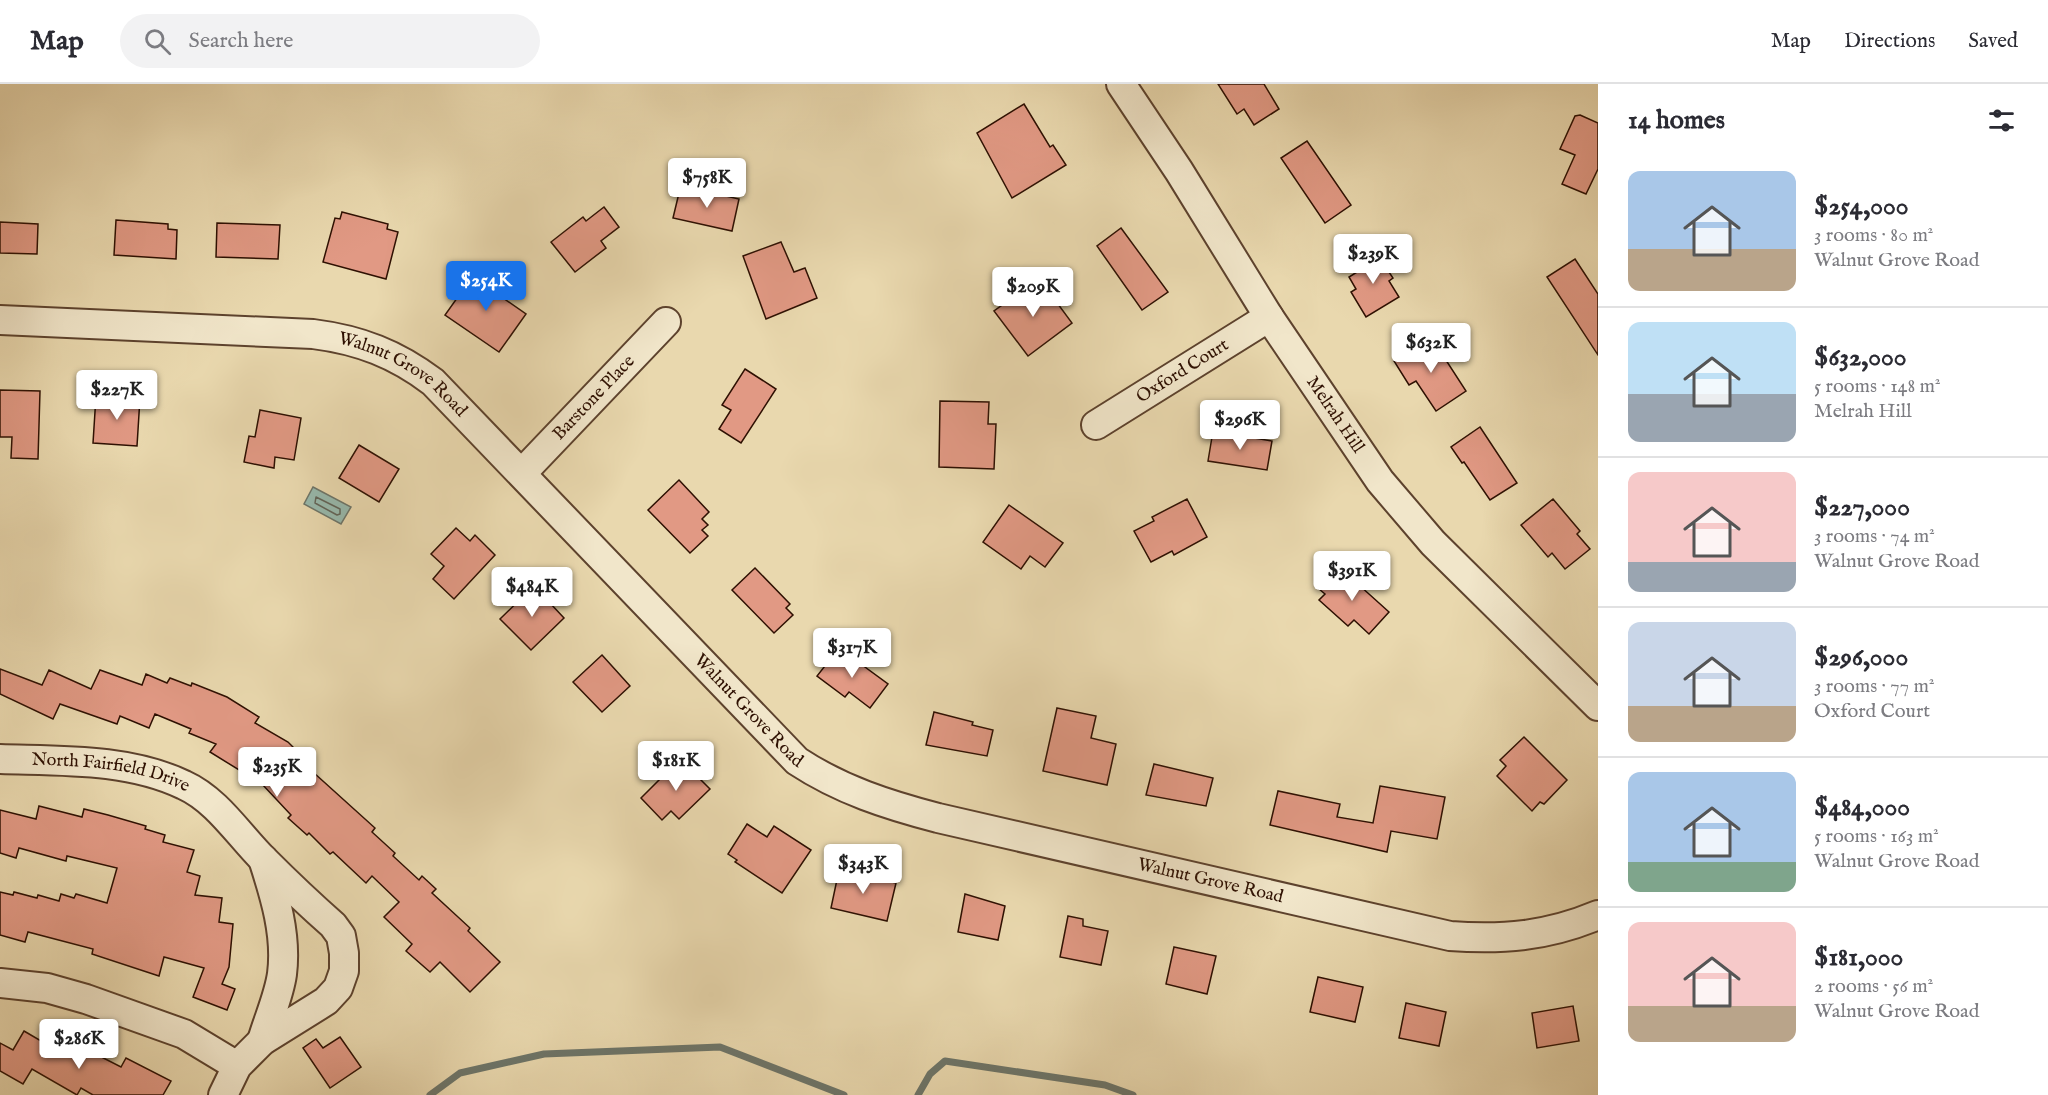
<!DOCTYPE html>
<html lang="en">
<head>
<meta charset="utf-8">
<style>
	:root { --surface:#fff; --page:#f2f2f3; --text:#2b2b33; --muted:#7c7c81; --line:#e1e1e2; --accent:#1a73e8 }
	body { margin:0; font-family:"IM FELL English",serif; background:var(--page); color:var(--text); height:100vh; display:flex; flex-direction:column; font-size:22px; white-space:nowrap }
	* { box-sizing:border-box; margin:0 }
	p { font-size:20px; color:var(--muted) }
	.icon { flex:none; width:33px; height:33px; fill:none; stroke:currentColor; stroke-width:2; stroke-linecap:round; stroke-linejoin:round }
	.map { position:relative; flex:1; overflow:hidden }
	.side { display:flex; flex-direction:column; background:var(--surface); width:450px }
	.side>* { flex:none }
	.price { position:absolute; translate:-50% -51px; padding:0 14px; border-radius:6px; background:#fff; color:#222; font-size:20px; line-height:39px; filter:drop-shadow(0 2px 3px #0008) }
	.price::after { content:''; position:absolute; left:50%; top:36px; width:18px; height:14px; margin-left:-9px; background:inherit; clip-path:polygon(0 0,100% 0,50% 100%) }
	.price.on { background:var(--accent); color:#fff }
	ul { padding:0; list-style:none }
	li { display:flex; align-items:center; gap:18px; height:150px; padding:0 30px }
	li+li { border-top:2px solid var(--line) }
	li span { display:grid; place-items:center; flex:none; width:168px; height:120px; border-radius:12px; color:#555 }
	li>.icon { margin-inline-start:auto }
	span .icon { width:72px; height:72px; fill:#fffc; stroke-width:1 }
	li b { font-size:26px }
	h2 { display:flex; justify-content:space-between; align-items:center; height:72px; padding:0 30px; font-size:26px }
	header { display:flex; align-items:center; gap:36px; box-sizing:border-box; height:84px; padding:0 30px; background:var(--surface); border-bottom:2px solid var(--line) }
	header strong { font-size:28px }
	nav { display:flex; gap:33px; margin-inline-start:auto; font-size:21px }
	.search { width:420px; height:54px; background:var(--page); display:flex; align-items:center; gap:15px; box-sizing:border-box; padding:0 21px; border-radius:33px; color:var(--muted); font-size:22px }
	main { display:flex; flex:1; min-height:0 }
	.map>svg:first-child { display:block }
</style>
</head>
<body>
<header>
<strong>Map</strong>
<div class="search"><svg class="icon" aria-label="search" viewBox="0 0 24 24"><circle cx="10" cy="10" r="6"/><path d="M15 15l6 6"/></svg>Search here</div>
<nav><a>Map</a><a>Directions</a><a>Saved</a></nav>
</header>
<main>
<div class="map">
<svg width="1598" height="1011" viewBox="0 0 1598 1011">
	<rect width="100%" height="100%" fill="#e9d8ae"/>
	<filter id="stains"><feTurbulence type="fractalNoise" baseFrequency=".00333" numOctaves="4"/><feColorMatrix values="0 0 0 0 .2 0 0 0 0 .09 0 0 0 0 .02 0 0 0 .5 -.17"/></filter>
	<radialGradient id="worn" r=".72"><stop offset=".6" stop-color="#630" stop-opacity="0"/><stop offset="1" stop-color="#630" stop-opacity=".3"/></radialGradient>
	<path fill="#97b9ad" stroke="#6d7569" stroke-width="1.5" d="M 313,403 L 351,423 L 341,440 L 304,420 Z"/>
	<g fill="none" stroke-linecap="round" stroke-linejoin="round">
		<path stroke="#626458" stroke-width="1.5" d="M 316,413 L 340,425 L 340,430 L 337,431 L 315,419 Z"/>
		<g stroke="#6d7569" stroke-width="7">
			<path d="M 430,1011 L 460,989 L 544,970 L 720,963 L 844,1011"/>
			<path d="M 918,1011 L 930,990 L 945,977 L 1105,1001 L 1133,1011"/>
		</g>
	</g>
	<g fill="#e19984" stroke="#2e1002" stroke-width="1.5">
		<path d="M 1218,0 L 1264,0 L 1279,25 L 1254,41 L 1244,25 L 1237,30 Z"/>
		<path d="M 1024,20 L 1050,63 L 1053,61 L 1066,81 L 1012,114 L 977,49 Z"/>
		<path d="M 1580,31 L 1598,39 L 1598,85 L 1586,110 L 1562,100 L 1575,71 L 1560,65 L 1575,32 Z"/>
		<path d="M 1307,57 L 1351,121 L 1325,139 L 1281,74 Z"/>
		<path d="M 691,104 L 739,115 L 732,147 L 673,134 L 679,109 L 689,111 Z"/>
		<path d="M 604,123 L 619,143 L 601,157 L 606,164 L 575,188 L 551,158 L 583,133 L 586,137 Z"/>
		<path d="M 342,128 L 388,140 L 387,145 L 398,148 L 386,195 L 323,178 L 335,134 L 340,135 Z"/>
		<path d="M 116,136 L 168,140 L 168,145 L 177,146 L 176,175 L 114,171 Z"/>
		<path d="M 0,138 L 38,140 L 37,170 L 0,169 Z"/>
		<path d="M 217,139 L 280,141 L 278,175 L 216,173 Z"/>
		<path d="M 1121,144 L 1168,208 L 1142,226 L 1097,162 Z"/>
		<path d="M 781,158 L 794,188 L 805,184 L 817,214 L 766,235 L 743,172 Z"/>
		<path d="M 1372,168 L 1377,178 L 1381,176 L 1393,194 L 1389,197 L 1399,213 L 1366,233 L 1351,208 L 1356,205 L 1349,193 L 1362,185 L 1357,177 Z"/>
		<path d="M 1575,175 L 1598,210 L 1598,271 L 1547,193 Z"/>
		<path d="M 477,186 L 498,200 L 493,207 L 526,230 L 499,268 L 445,231 Z"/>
		<path d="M 1041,197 L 1072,239 L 1028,272 L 994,227 L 1012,214 L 1015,216 Z"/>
		<path d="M 1431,253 L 1466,307 L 1436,327 L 1416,297 L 1409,301 L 1394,277 Z"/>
		<path d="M 745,285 L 776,305 L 741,359 L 719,345 L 731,326 L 722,321 Z"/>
		<path d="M 0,306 L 40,307 L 38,375 L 11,374 L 12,353 L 0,353 Z"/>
		<path d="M 96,312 L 140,314 L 137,362 L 93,359 Z"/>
		<path d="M 940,317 L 989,318 L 988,340 L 996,340 L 994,385 L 939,383 Z"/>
		<path d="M 260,326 L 301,334 L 294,376 L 275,373 L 274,384 L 244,378 L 249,352 L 255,353 Z"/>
		<path d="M 1480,343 L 1517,399 L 1490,416 L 1464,378 L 1462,379 L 1451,363 Z"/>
		<path d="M 1213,347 L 1272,357 L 1267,386 L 1208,377 Z"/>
		<path d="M 359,361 L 399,385 L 379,418 L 339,394 Z"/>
		<path d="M 679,396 L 709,428 L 702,435 L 708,441 L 702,446 L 708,452 L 690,469 L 648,426 Z"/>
		<path d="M 1187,415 L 1207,453 L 1174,471 L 1172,467 L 1151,478 L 1134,447 L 1154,437 L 1152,433 Z"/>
		<path d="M 1553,415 L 1580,447 L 1577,450 L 1590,465 L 1565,485 L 1552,469 L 1548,473 L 1521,441 Z"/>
		<path d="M 1009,421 L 1063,459 L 1045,483 L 1030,472 L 1021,485 L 983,458 Z"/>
		<path d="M 456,444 L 470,457 L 475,451 L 495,471 L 454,515 L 433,495 L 444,482 L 431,470 Z"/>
		<path d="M 1339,483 L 1389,528 L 1369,550 L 1354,536 L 1348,542 L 1319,516 L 1325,510 L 1319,505 Z"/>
		<path d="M 755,484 L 790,520 L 786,524 L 793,531 L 774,549 L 732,506 Z"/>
		<path d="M 534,502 L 564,534 L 531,566 L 500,535 Z"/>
		<path d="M 839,564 L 888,600 L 870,624 L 849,608 L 845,613 L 817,592 Z"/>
		<path d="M 602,571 L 630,602 L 602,628 L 573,598 Z"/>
		<path d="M 0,585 L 42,601 L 49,586 L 91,605 L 100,586 L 142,601 L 146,590 L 167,599 L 170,594 L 191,602 L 192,599 L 227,613 L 259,633 L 255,639 L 288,658 L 306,676 L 303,679 L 375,744 L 372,748 L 395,769 L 393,772 L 419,796 L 422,792 L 436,805 L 432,809 L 470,844 L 468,847 L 500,878 L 470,908 L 440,878 L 430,888 L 406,867 L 412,860 L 384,833 L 399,818 L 372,792 L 366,799 L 333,768 L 330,770 L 309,749 L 307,751 L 288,734 L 291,731 L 247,684 L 244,689 L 210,668 L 216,660 L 189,649 L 191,645 L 155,630 L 149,644 L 120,632 L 117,640 L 60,620 L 53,635 L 0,610 Z"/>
		<path d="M 1057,624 L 1096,632 L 1091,654 L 1116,660 L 1107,701 L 1043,687 Z"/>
		<path d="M 934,628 L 973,638 L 972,641 L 993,646 L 987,672 L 926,661 Z"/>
		<path d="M 1524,653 L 1567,696 L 1544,720 L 1540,718 L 1532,727 L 1497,692 L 1506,682 L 1500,676 Z"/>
		<path d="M 680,675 L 710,705 L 679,735 L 671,727 L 662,736 L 641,714 Z"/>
		<path d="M 1154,680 L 1213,694 L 1206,722 L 1146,711 Z"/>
		<path d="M 1380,702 L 1445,713 L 1437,755 L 1391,747 L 1387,768 L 1270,741 L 1278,707 L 1340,720 L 1337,733 L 1373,739 Z"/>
		<path d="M 39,722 L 82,733 L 84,725 L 108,731 L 146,742 L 145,745 L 165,751 L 163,758 L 194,766 L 187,788 L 200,792 L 195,811 L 222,814 L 219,838 L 233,840 L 229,883 L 222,900 L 235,905 L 227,926 L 193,913 L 204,884 L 164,873 L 159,892 L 92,870 L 93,865 L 28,848 L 25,858 L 0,851 L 0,808 L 13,811 L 14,808 L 37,814 L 38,811 L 59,817 L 61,810 L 74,814 L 76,810 L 107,819 L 117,784 L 67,772 L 66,777 L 19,764 L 16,774 L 0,769 L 0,726 L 36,735 Z"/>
		<path d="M 747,740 L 767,753 L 774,742 L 811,766 L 782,809 L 735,778 L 737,776 L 728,770 Z"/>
		<path d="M 839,786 L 896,799 L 887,837 L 831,824 Z"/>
		<path d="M 965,810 L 1005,822 L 998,856 L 958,848 Z"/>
		<path d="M 1068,832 L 1083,835 L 1083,842 L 1108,847 L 1101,881 L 1060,873 Z"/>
		<path d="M 1174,863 L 1216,872 L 1207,910 L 1166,900 Z"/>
		<path d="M 1318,893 L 1363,903 L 1355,938 L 1310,928 Z"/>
		<path d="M 1406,919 L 1446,928 L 1439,962 L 1399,954 Z"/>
		<path d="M 1573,922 L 1579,957 L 1537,964 L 1532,929 Z"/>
		<path d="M 24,947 L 58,967 L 59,964 L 69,969 L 74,959 L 121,983 L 126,974 L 171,997 L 163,1011 L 93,1011 L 81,1004 L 77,1011 L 32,985 L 23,1000 L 0,987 L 0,959 L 13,966 Z"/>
		<path d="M 340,953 L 361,983 L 330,1004 L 303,964 L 316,955 L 323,964 Z"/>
	</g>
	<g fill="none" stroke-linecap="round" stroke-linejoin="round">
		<defs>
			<g id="minor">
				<path id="s1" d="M 1121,0 L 1179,87 L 1269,233 L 1380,397 L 1433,459 L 1598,622"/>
				<path id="s2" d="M 0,236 L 313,250 C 360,256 396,270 433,298 L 797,677 C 841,706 888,721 938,734 L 1450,852 C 1503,856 1548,852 1598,831"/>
				<path id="s3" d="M 1096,341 L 1269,233"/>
				<path id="s4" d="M 522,389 L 666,238"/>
				<path id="s5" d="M 0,675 C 60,677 128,674 184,701 C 217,716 238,750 263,775 C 286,798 309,820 333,841 L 341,852 L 344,869 L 344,887 L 338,904 L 326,917 L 262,957 L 237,982 L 223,1011"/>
				<path d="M 0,899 L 47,904 L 86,915 L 184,950 L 237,982"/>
				<path d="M 262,957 C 268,936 279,912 282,890 C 287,851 275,812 263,775"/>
			</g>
		</defs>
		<use href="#minor" stroke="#5d422d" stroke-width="32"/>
		<use href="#minor" stroke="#f1e6ca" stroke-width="28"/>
	</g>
	<g text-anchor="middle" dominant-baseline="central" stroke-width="4.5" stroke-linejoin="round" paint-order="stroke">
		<g font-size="18" fill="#2e1002" stroke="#f1e6ca">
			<text stroke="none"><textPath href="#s3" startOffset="102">Oxford Court</textPath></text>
			<text stroke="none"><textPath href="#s2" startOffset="414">Walnut Grove Road</textPath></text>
			<text stroke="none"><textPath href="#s4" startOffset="104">Barstone Place</textPath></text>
			<text stroke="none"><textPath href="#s1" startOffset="394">Melrah Hill</textPath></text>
			<text stroke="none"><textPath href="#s2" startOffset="900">Walnut Grove Road</textPath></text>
			<text stroke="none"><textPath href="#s5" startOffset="112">North Fairfield Drive</textPath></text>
			<text stroke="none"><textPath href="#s2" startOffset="1402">Walnut Grove Road</textPath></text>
		</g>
	</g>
	<rect width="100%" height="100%" filter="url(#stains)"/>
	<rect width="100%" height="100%" fill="url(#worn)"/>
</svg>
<b class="price" style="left:707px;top:125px">$758K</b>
<b class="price" style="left:1373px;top:201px">$239K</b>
<b class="price on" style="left:486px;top:228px">$254K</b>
<b class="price" style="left:1033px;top:234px">$209K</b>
<b class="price" style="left:1431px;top:290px">$632K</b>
<b class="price" style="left:117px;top:337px">$227K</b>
<b class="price" style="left:1240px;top:367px">$296K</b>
<b class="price" style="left:1352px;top:518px">$391K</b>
<b class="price" style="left:532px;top:534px">$484K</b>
<b class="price" style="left:852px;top:595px">$317K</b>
<b class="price" style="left:676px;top:708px">$181K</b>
<b class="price" style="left:277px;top:714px">$235K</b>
<b class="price" style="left:863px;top:811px">$343K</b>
<b class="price" style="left:79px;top:986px">$286K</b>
</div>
<section class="side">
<h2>14 homes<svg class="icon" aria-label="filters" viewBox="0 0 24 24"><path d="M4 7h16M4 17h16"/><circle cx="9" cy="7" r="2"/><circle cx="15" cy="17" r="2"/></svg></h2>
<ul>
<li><span style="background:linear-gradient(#a9c7e8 65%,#b9a48a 0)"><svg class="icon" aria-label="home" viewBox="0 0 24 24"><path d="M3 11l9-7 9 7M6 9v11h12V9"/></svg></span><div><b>$254,000</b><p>3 rooms · 80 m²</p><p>Walnut Grove Road</p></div></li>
<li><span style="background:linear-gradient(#bfe0f5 60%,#9aa5b1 0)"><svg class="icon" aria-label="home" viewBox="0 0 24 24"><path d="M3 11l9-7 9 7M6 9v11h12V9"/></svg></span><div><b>$632,000</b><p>5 rooms · 148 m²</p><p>Melrah Hill</p></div></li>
<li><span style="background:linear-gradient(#f6c9c9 75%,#9aa5b1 0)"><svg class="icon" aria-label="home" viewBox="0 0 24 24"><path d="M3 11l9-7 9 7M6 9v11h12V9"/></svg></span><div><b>$227,000</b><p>3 rooms · 74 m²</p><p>Walnut Grove Road</p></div></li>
<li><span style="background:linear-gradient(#c9d6e8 70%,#b9a48a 0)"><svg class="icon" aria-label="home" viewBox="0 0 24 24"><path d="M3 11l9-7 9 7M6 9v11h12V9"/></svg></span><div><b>$296,000</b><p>3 rooms · 77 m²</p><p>Oxford Court</p></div></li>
<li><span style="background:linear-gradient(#a9c7e8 75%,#7fa58c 0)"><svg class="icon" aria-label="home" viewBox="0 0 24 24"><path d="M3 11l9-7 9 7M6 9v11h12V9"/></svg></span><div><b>$484,000</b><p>5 rooms · 163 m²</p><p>Walnut Grove Road</p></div></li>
<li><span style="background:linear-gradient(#f6c9c9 70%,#b9a48a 0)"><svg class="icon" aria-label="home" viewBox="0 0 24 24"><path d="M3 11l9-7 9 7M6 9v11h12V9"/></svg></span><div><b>$181,000</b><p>2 rooms · 56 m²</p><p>Walnut Grove Road</p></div></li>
</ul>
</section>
</main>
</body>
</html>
